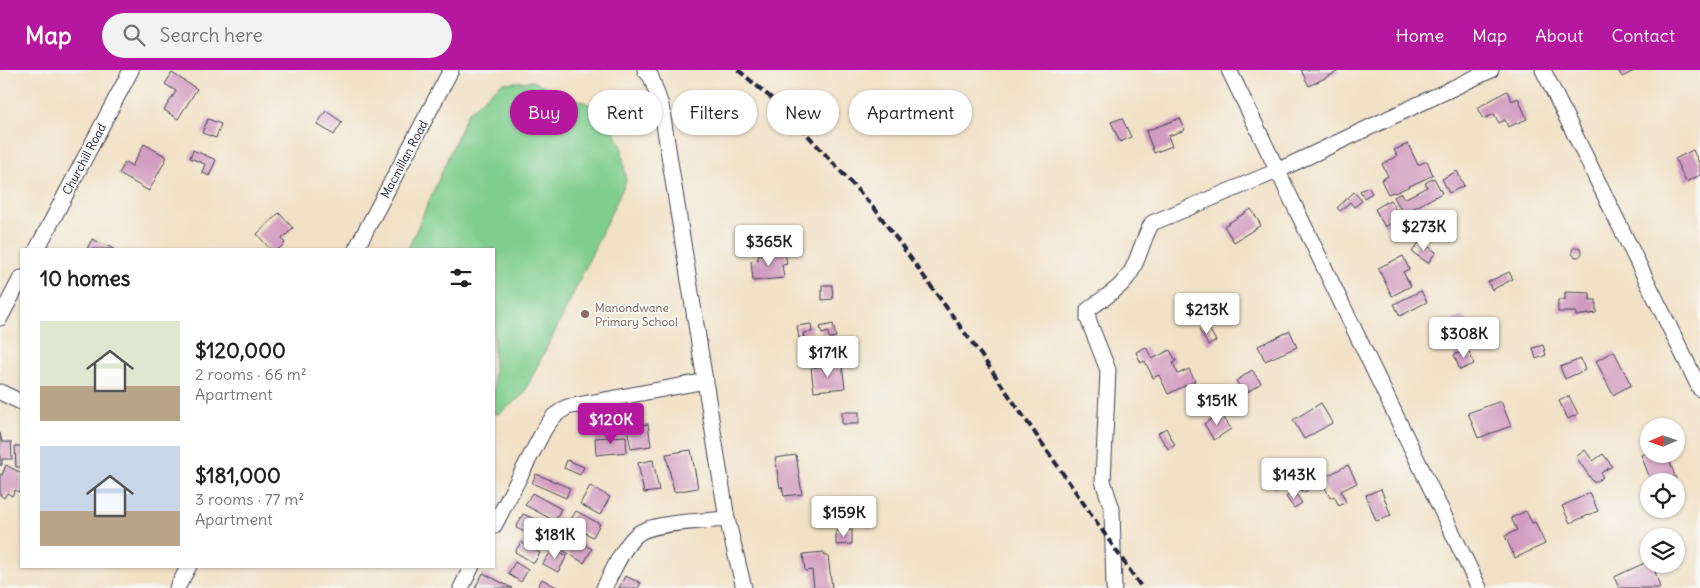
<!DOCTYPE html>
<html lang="en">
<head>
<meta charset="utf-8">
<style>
	:root { --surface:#fff; --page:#f2f2f2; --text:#202124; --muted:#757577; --accent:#b5179e }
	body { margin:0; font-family:Delius,sans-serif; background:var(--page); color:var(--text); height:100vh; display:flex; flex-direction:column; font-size:19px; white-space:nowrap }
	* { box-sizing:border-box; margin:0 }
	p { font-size:16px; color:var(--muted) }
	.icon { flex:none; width:28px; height:28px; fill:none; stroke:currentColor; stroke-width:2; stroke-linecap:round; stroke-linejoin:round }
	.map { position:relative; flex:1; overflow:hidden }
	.sheet { position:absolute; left:20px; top:178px; width:475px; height:320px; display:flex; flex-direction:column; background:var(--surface); border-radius:0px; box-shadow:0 1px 4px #0004 }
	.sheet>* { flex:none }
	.hud { position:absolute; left:510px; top:20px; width:475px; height:45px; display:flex; gap:10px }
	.needle { width:32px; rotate:268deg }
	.tools { position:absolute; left:1640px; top:348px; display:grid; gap:10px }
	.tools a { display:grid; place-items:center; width:45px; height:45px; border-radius:50%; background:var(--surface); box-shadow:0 1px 4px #0004; font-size:25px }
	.price { position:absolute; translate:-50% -42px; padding:0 11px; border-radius:5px; background:#fff; color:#222; font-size:16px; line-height:32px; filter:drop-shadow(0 1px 2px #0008) }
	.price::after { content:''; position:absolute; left:50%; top:30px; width:15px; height:11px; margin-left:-8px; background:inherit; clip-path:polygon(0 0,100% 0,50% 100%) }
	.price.active { background:var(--accent); color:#fff }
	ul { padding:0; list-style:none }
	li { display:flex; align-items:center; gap:15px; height:125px; padding:0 20px }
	li span { display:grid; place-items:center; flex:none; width:140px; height:100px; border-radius:0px; color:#555 }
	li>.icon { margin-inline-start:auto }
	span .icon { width:60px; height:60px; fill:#fffc; stroke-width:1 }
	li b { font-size:21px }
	h2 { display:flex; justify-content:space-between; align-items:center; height:60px; padding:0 20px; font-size:21px }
	.tag { padding:0 18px; border-radius:22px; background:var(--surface); box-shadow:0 1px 4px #0004; font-size:18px; line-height:45px }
	.tag.active { background:var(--accent); color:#fff }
	header { display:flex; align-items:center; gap:30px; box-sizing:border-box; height:70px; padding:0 25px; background:var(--accent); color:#fff }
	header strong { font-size:24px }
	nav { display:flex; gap:28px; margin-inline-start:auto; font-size:18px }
	.search { width:350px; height:45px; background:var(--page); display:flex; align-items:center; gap:12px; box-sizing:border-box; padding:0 18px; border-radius:28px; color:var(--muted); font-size:19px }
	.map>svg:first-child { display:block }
</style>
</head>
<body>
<header>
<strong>Map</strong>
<div class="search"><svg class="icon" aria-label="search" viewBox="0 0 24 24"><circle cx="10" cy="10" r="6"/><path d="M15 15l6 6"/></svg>Search here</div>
<nav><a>Home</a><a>Map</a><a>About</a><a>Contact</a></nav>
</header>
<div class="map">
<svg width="1700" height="518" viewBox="0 0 1700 518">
	<rect width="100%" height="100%" fill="#f6f6f2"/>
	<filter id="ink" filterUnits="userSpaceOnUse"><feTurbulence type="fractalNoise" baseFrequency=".02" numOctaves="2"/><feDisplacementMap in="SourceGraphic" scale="10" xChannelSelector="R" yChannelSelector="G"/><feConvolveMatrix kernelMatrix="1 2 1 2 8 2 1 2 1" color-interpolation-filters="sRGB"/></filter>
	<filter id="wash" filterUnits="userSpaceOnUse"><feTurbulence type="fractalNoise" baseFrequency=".0096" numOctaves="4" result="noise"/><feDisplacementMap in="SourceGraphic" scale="20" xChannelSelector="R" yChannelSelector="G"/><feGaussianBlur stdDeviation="1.12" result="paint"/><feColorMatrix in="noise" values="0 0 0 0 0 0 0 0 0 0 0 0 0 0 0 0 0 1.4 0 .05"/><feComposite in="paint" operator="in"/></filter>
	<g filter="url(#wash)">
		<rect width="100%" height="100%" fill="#f1e1c6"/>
		<path fill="#80ce8e" stroke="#517864" d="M 532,11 L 601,39 L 621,74 L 626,111 L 564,243 L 523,325 L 500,343 L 494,344 L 494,179 L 408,179 L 468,42 L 502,13 Z"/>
		<g id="blocks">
			<g fill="#d19cc0">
				<path d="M 1301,0 L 1338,0 L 1339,1 L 1309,16 Z"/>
				<path d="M 1618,0 L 1636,0 L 1622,7 Z"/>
				<path d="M 172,3 L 197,19 L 178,49 L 164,40 L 176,21 L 165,14 Z"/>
				<path d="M 1507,21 L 1512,31 L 1518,28 L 1527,49 L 1508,57 L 1505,50 L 1499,53 L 1494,44 L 1483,49 L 1477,38 Z"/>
				<path d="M 326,41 L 342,52 L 334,65 L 317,54 Z"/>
				<path d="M 1122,48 L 1131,67 L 1120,72 L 1111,52 Z"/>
				<path d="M 1180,48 L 1185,60 L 1168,66 L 1172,76 L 1154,83 L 1146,61 Z"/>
				<path d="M 208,49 L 221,54 L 216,68 L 202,63 Z"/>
				<path d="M 144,74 L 167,87 L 149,121 L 119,104 L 125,92 L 132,96 Z"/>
				<path d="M 1408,74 L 1418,95 L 1427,91 L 1433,105 L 1395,123 L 1394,122 L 1388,124 L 1381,110 L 1388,106 L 1382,94 L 1397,86 L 1394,80 Z"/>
				<path d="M 193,80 L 216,90 L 209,106 L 202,102 L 205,94 L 190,88 Z"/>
				<path d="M 1693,80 L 1700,95 L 1700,105 L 1686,112 L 1675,89 Z"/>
				<path d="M 1457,101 L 1464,116 L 1449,123 L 1442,109 Z"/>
				<path d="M 1434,108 L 1442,123 L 1403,144 L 1394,127 L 1401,123 L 1404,129 L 1427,117 L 1425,113 Z"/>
				<path d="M 1368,117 L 1372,123 L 1364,128 L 1360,121 Z"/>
				<path d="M 1354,122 L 1362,131 L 1354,137 L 1350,132 L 1340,141 L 1337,138 Z"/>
				<path d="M 1390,130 L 1400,147 L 1385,157 L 1375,139 Z"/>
				<path d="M 1251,139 L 1261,155 L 1234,172 L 1224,156 Z"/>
				<path d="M 279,143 L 293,158 L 282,169 L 285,173 L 279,179 L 270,179 L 257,164 Z"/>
				<path d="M 92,169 L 114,179 L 87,179 Z"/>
				<path d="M 1420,171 L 1436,182 L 1428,193 L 1412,182 Z"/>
				<circle cx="1577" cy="182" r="5"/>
				<path d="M 785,182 L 787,194 L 782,195 L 784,208 L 753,211 L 751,191 L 758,190 L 758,185 Z"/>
				<path d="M 1403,186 L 1409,199 L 1403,202 L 1411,216 L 1392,226 L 1378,198 Z"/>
				<path d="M 1509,202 L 1513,209 L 1492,220 L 1488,212 Z"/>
				<path d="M 822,215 L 832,215 L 833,229 L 822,230 Z"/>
				<path d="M 1421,221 L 1427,232 L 1400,246 L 1394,234 Z"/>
				<path d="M 1565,222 L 1590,223 L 1590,230 L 1596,230 L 1596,243 L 1576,246 L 1576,242 L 1558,242 L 1558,230 L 1565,230 Z"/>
				<path d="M 1462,245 L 1474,265 L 1453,278 L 1441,257 Z"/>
				<path d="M 811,254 L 812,262 L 803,263 L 804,268 L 799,268 L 797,256 Z"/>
				<path d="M 833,254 L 836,267 L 829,268 L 828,262 L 822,264 L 820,257 Z"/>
				<path d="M 1207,255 L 1216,271 L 1208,275 L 1199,260 Z"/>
				<path d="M 1290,261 L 1297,277 L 1265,291 L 1258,276 Z"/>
				<path d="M 1543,275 L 1546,285 L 1536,289 L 1533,278 Z"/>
				<path d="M 1146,277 L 1152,289 L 1170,280 L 1176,291 L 1173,293 L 1178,304 L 1189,299 L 1195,311 L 1168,324 L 1159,305 L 1153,308 L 1145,291 L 1141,293 L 1136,282 Z"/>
				<path d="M 1468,279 L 1474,294 L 1460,300 L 1454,285 Z"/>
				<path d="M 836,280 L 838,292 L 826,293 L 825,282 Z"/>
				<path d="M 1614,281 L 1631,315 L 1613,325 L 1596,291 Z"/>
				<path d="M 1581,289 L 1585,300 L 1565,309 L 1560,297 Z"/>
				<path d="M 842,294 L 845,318 L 814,321 L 811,298 Z"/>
				<path d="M 1252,300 L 1261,313 L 1245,324 L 1236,311 Z"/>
				<path d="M 1569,326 L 1578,344 L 1568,349 L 1559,331 Z"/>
				<path d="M 1501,331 L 1511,356 L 1478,368 L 1468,343 Z"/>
				<path d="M 1321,333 L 1332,353 L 1304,369 L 1293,350 Z"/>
				<rect x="842" y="342" width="17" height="12"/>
				<path d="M 1221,343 L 1231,359 L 1214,370 L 1204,354 Z"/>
				<path d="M 648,354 L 651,376 L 631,379 L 627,357 Z"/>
				<path d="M 1166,358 L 1175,375 L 1168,379 L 1158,363 Z"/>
				<path d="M 0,363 L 2,372 L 11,372 L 12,389 L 2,389 L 2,395 L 0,395 Z"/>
				<path d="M 626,366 L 627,382 L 596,385 L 595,368 Z"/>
				<path d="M 15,376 L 21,376 L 21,397 L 16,397 Z"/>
				<path d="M 691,380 L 698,418 L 674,422 L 666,384 Z"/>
				<path d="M 1585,380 L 1593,391 L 1603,384 L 1612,396 L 1601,403 L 1603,407 L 1594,413 L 1576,387 Z"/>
				<path d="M 1649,382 L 1667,384 L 1676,409 L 1651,411 L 1641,385 Z"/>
				<path d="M 796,385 L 802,424 L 784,426 L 782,417 L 780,418 L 775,388 Z"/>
				<path d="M 567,390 L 584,397 L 580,405 L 564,398 Z"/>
				<path d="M 653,390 L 659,421 L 644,423 L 638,393 Z"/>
				<path d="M 6,395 L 21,403 L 21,423 L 15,420 L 12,426 L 7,423 L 4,428 L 0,425 L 0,404 L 2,405 Z"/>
				<path d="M 1348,395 L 1357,413 L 1341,421 L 1346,432 L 1339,436 L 1334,426 L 1330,428 L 1321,409 Z"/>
				<path d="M 1273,401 L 1281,415 L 1274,420 L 1265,405 Z"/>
				<path d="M 536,404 L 570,418 L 566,428 L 532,413 Z"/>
				<path d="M 1309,406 L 1314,416 L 1303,423 L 1297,413 Z"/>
				<path d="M 590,416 L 610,427 L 600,445 L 580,434 Z"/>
				<path d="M 1381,419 L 1391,446 L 1376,451 L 1366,425 Z"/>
				<path d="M 1294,421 L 1302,433 L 1294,438 L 1286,427 Z"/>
				<path d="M 532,423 L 561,439 L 555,451 L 525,435 Z"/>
				<path d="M 1590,423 L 1598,441 L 1570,453 L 1562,436 Z"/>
				<path d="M 576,441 L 600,454 L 593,467 L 568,454 Z"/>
				<path d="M 1526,441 L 1532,453 L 1535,452 L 1545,474 L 1515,488 L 1505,466 L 1517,460 L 1511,448 Z"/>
				<path d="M 523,444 L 551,457 L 545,471 L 516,458 Z"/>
				<path d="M 852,460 L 852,474 L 836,475 L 836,461 Z"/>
				<path d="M 562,461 L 592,479 L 584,493 L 554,475 Z"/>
				<path d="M 521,472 L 540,483 L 534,493 L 515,482 Z"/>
				<path d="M 553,478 L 567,486 L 558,502 L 543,494 Z"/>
				<path d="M 824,482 L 824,486 L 828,486 L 832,518 L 814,518 L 812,500 L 805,501 L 803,484 Z"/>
				<path d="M 1649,491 L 1649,494 L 1670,494 L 1655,501 L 1660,518 L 1619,518 L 1614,507 Z"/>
				<path d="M 515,492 L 528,500 L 521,512 L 508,504 Z"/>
				<path d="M 483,503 L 512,518 L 475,518 Z"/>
				<path d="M 625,506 L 641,513 L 638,518 L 619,518 Z"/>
				<path d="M 542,509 L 558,518 L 537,518 Z"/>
			</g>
		</g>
	</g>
	<g filter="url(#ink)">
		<use href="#blocks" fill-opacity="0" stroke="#413f50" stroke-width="1"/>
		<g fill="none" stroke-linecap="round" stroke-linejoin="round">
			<defs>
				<g id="minor">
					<path d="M 645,0 L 651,7 L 661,35 L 727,449 L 744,518"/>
					<path d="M 1229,0 L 1479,518"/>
					<path d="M 1543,0 L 1700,319"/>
					<path d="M 37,179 L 131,0"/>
					<path d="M 356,179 L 451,0"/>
					<path d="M 0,248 L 21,208"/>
					<path d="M 0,322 L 21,332"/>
					<path d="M 494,456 L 545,358 L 554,346 L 567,337 L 706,311"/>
					<path d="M 177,518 L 189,496"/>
					<path d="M 461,518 L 472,496"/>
					<path d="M 604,518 C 612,503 625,472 639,463 C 655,452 707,451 727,449"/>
					<path d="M 1114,518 L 1112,439 L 1103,411 L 1108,300 L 1088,249 L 1088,240 C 1104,227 1122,219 1132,200 C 1140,185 1143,168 1152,153 L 1277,101 L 1491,0"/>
				</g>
			</defs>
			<use href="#minor" stroke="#413f50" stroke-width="17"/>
			<use href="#minor" stroke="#fff" stroke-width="15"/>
			<path stroke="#22223b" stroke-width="4" stroke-dasharray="8 4" stroke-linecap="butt" d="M 738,0 L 782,37 L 875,139 L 981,285 L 1142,518"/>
		</g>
	</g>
	<circle fill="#8d6e63" stroke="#f6f6f2" stroke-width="2" cx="585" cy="244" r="5"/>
	<g text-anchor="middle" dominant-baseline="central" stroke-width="4" stroke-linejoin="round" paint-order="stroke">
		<g font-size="12" fill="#22223b" stroke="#f6f6f2">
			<text transform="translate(84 89) rotate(-62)">Churchill Road</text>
			<text transform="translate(404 89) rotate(-62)">Macmillan Road</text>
		</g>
		<g font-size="12" fill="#785e54" stroke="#f6f6f2" text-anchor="start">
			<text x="595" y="237">Manondwane<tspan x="595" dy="14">Primary School</tspan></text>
		</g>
	</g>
</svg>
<div class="tools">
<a><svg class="needle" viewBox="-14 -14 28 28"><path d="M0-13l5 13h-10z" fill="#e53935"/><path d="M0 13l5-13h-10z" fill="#757577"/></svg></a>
<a><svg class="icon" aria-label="locate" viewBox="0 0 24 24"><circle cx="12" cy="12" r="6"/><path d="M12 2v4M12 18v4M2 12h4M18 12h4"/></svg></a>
<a><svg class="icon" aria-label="layers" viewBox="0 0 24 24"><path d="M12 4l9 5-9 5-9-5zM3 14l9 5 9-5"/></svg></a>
</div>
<b class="price" style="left:1424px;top:182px">$273K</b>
<b class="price" style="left:769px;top:197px">$365K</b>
<b class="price" style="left:1207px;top:265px">$213K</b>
<b class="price" style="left:1464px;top:289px">$308K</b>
<b class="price" style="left:828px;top:308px">$171K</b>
<b class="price" style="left:1217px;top:356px">$151K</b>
<b class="price active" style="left:611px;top:375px">$120K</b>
<b class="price" style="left:1294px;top:430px">$143K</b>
<b class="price" style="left:844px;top:468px">$159K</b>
<b class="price" style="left:555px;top:490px">$181K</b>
<div class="hud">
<a class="tag active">Buy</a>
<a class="tag">Rent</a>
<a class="tag">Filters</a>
<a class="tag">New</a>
<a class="tag">Apartment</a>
</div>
<section class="sheet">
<h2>10 homes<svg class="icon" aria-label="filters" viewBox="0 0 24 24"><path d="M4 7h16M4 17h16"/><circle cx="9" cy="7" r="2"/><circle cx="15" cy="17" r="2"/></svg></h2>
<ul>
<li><span style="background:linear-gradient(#dfe7d0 65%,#b9a48a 0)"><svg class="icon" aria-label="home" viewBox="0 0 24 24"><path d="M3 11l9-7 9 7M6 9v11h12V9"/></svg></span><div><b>$120,000</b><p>2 rooms · 66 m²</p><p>Apartment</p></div></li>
<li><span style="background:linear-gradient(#c9d6e8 65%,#b9a48a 0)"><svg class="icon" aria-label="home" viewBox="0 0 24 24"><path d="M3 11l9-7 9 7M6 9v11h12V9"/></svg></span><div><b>$181,000</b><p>3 rooms · 77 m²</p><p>Apartment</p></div></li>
</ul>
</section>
</div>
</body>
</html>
